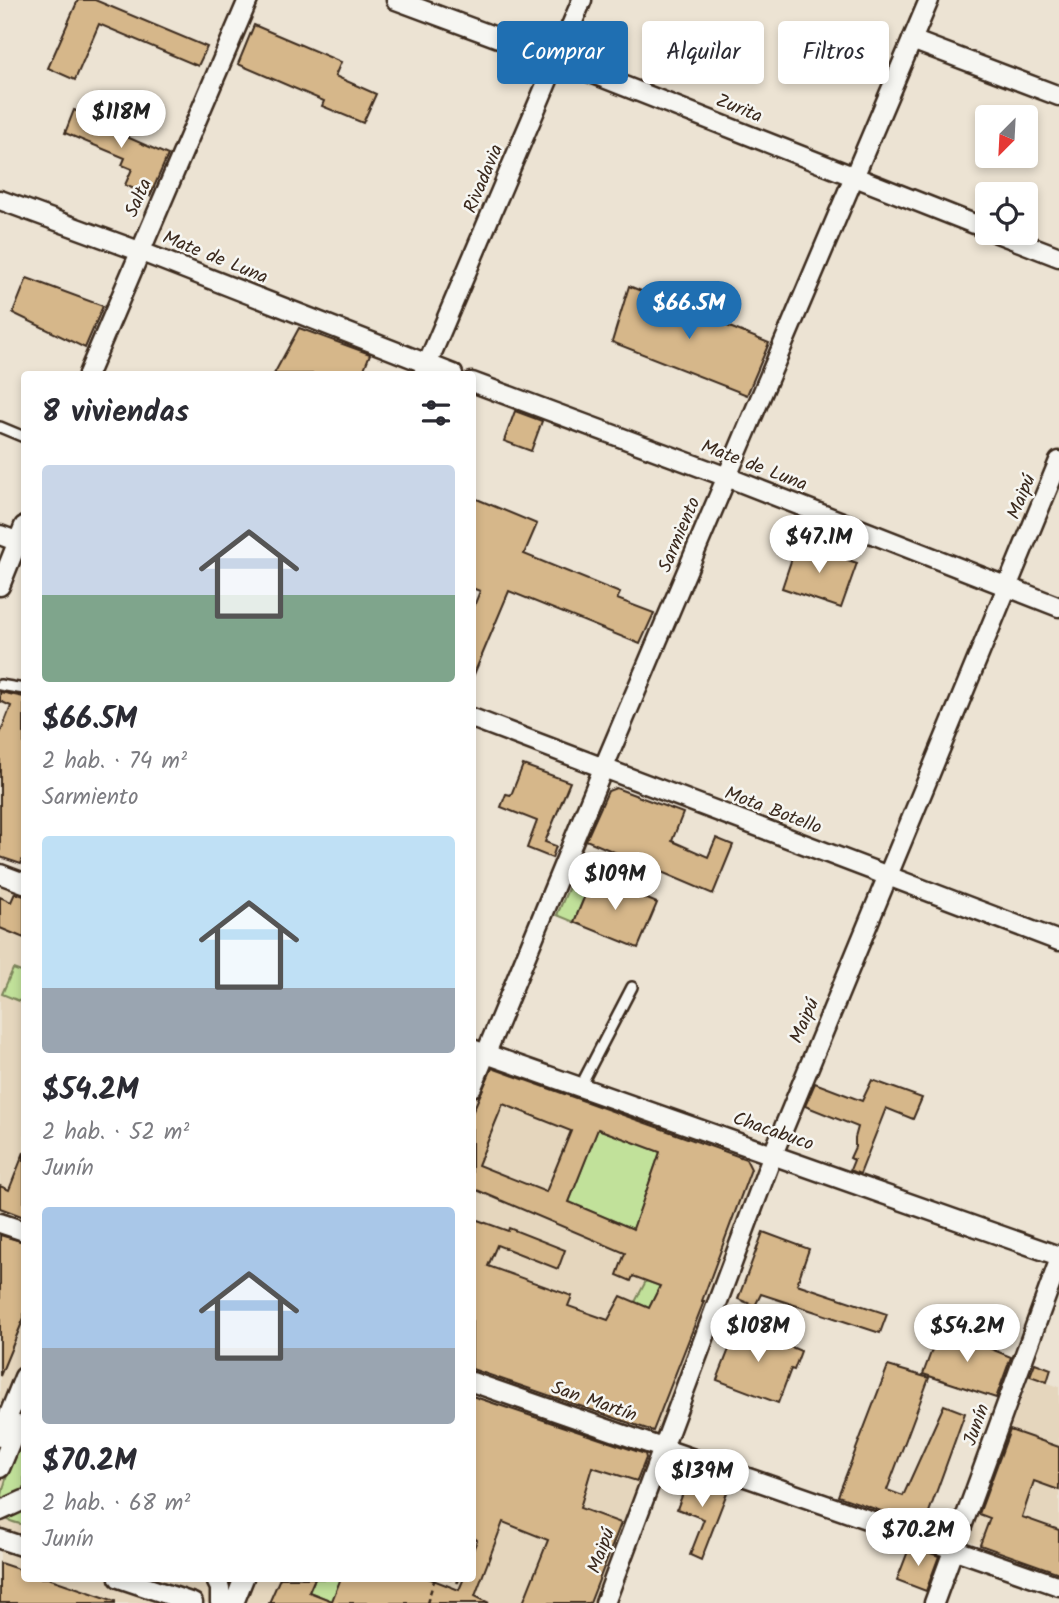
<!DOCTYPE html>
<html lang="es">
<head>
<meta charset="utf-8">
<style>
	:root { --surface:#fff; --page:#f7f7f7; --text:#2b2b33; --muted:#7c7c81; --accent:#1f6fb2 }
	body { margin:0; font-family:Kalam,sans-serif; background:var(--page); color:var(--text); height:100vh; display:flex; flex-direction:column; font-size:26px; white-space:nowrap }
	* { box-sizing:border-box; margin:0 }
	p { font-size:23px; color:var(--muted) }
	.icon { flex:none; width:38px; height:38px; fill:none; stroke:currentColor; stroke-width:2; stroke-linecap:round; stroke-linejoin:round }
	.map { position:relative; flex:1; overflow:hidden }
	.drawer { position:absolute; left:21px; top:371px; width:455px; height:1211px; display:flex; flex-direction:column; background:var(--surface); border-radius:7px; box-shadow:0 4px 10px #0003 }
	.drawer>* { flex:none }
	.hud { position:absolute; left:497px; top:21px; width:457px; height:63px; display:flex; gap:14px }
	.needle { width:46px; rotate:204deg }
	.fabs { position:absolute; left:975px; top:105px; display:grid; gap:14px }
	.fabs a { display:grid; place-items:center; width:63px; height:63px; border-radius:7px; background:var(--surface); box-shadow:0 4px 10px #0003; font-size:35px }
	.price { position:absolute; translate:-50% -60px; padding:0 16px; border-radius:24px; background:#fff; color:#222; font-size:23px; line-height:46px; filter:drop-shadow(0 2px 4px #0008) }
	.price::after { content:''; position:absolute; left:50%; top:42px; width:21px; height:16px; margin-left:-10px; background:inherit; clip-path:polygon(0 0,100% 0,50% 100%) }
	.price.selected { background:var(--accent); color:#fff }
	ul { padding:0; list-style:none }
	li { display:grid; align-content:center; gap:14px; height:371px; padding:0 21px }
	li span { display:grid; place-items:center; height:217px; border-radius:7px; color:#555 }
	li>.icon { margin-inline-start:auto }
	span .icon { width:126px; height:126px; fill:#fffc; stroke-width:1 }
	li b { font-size:30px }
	h2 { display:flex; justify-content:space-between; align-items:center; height:84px; padding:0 21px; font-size:30px }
	.chip { padding:0 24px; border-radius:7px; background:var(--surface); box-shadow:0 4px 10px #0003; font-size:24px; line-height:63px }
	.chip.selected { background:var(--accent); color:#fff }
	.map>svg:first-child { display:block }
</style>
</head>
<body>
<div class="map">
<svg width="1059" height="1603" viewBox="0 0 1059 1603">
	<rect width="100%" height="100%" fill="#ece3d3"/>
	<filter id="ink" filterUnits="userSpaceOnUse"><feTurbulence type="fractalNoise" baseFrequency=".0143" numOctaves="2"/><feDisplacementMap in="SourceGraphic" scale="14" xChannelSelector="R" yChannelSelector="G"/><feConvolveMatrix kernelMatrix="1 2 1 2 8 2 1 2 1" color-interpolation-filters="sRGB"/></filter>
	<g filter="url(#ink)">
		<g fill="#e5d6bd">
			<path d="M 0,882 L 24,891 L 24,1578 L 472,1578 L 473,1057 L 749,1154 L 757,1170 L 597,1603 L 0,1603 Z"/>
			<path d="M 1030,1376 L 1059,1387 L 1059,1573 L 972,1542 L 969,1538 Z"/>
		</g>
		<g fill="#c1e19a" stroke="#7e865c" stroke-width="2">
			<path d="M 576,870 L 593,876 L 574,922 L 557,915 Z"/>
			<path d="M 13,969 L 24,973 L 24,1003 L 2,994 Z"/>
			<path d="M 598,1129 L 660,1152 L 633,1229 L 569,1202 Z"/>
			<path d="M 646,1281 L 660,1286 L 649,1308 L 635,1302 Z"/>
			<path d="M 24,1426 L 24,1525 C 17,1523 4,1521 0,1512 C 0,1489 16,1448 24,1426 Z"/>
			<path d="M 315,1579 L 341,1579 L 332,1601 L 309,1592 Z"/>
		</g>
		<g fill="#d6b78a" stroke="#3b2a1e" stroke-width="2" fill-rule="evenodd">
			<path d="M 78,0 L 95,0 L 207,47 L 198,66 L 99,24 L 75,80 L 48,68 Z"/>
			<path d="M 254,25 L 341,62 L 335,76 L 376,94 L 363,123 L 322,106 L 324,101 L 238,64 Z"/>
			<path d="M 74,110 L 129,133 L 127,137 L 168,155 L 150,196 L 125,185 L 132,169 L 122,165 L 125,158 L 65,133 Z"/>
			<path d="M 27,278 L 103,306 L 85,348 L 13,313 Z"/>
			<path d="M 629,286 L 769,343 L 747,395 L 612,342 Z"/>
			<path d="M 299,328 L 370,354 L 362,374 L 274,374 Z"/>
			<path d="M 515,411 L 542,421 L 531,451 L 504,441 Z"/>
			<path d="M 472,497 L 537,524 L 524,554 L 620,593 L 617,599 L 654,613 L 640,644 L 509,591 L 472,679 L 472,611 L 480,591 L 472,588 Z"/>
			<path d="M 797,543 L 857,563 L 841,608 L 782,588 Z"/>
			<path d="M 0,692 L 24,697 L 24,855 L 21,864 L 0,857 L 0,734 L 11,706 L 0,701 Z"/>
			<path d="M 523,765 L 570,782 L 545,842 L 556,846 L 552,858 L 527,848 L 537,821 L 501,807 L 506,794 L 511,795 Z"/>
			<path d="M 616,788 L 683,813 L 672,841 L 708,857 L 716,838 L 733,845 L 713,894 L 586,840 L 608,791 Z"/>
			<path d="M 593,876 L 657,903 L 638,948 L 574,922 Z"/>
			<path d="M 15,893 L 24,896 L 24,938 L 0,928 L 0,897 L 11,902 Z"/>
			<path d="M 492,1068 L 746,1159 L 751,1169 L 702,1301 L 704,1301 L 653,1431 L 472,1369 L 472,1218 L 508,1231 L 509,1228 L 565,1250 L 558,1269 L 497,1245 L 488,1266 L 572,1296 L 568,1306 L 608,1320 L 621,1296 L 649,1308 L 660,1286 L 633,1276 L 631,1281 L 617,1275 L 625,1253 L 472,1188 L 472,1113 ZM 503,1104 L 571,1131 L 546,1192 L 478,1165 ZM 598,1129 L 660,1152 L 633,1229 L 569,1202 Z"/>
			<path d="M 872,1080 L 922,1098 L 913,1119 L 886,1108 L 860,1174 L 850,1170 L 854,1160 L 850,1158 L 855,1147 L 855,1138 L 858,1127 L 805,1106 L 815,1083 L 862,1101 Z"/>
			<path d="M 24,1152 L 24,1217 L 0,1208 L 0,1186 L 9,1190 Z"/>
			<path d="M 763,1232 L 809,1249 L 797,1284 L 887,1314 L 880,1333 L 761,1294 L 755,1306 L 738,1299 Z"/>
			<path d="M 0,1235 L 24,1242 L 24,1318 L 0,1376 Z"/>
			<path d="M 735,1323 L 801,1351 L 794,1370 L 791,1369 L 778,1403 L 717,1380 L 731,1344 L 727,1342 Z"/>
			<path d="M 940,1328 L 1011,1357 L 996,1398 L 923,1374 Z"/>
			<path d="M 1035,1363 L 1051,1369 L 1047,1382 L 1030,1376 Z"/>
			<path d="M 888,1366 L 929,1378 L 887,1490 L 903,1496 L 944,1405 L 965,1413 L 924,1526 L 838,1496 Z"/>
			<path d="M 472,1396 L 645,1454 L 646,1458 L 637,1481 L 592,1467 L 580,1508 L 621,1523 L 590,1603 L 523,1603 L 548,1540 L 503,1522 L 475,1596 L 489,1603 L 269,1603 L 280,1578 L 315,1578 L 309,1592 L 332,1601 L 341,1578 L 428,1578 L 459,1590 L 464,1578 L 472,1578 L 472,1553 L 477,1540 L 472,1536 Z"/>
			<path d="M 1010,1430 L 1059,1447 L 1059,1490 L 1034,1481 L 1022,1517 L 1059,1530 L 1059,1573 L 980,1545 L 990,1518 L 979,1514 Z"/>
			<path d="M 690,1475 L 728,1490 L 701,1560 L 690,1555 L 704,1519 L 677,1509 Z"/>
			<path d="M 910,1546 L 939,1556 L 926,1591 L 897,1580 Z"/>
			<path d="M 0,1563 L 24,1571 L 24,1578 L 48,1578 L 115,1601 L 115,1603 L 0,1603 Z"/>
		</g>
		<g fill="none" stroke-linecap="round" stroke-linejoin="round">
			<defs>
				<g id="lane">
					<path d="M 0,427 L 24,437"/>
					<path d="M 0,685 L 24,689"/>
					<path d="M 580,1087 L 632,987"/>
				</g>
				<g id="street">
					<path d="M 396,0 L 558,60 L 987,229"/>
					<path d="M 912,40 L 1059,96"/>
					<path d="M 0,200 L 139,251 L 453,374"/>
					<path d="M 997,233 L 1059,257"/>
					<path d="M 88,374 L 248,0"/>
					<path d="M 423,374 L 582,0"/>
					<path d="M 472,382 L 727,477 L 1059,607"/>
					<path d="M 0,535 L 24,544"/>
					<path d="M 0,586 L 24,526"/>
					<path d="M 472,718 L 1059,941"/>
					<path d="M 0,874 L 24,883"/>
					<path d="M 472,1049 L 1059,1256"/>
					<path d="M 472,1087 L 603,769 L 929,0"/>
					<path d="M 0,1223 L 24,1231"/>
					<path d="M 472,1382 L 1059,1586"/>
					<path d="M 0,1437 L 24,1377"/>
					<path d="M 0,1468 L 18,1425"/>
					<path d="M 0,1511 L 24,1500"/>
					<path d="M 0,1539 L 24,1547"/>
					<path d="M 119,1578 L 193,1603"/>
					<path d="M 215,1578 L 220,1588 L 220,1603"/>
					<path d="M 234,1603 L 244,1578"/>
					<path d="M 605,1603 L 773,1154 L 1059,461"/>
					<path d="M 934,1603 L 1059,1261"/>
				</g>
			</defs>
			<use href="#lane" stroke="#3b2a1e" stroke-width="14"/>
			<use href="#street" stroke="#3b2a1e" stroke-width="23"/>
			<g stroke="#3b2a1e" stroke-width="2.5" stroke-dasharray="5 5" stroke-linecap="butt">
				<path d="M 447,1578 L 458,1582 L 459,1578"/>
				<path d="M 427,1603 L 435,1578"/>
			</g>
			<use href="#lane" stroke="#f6f6f2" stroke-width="9"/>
			<use href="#street" stroke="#f6f6f2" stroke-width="18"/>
		</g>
	</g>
	<g text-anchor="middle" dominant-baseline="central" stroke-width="5" stroke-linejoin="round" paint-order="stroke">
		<g font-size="19" fill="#3b2a1e" stroke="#f6f6f2">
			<text transform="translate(739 109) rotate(22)">Zurita</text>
			<text transform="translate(484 179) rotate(-67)">Rivadavia</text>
			<text transform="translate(139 198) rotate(-66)">Salta</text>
			<text transform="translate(215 258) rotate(22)">Mate de Luna</text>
			<text transform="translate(754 466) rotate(21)">Mate de Luna</text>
			<text transform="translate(1022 497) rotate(-68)">Maipú</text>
			<text transform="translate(680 535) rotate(-67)">Sarmiento</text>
			<text transform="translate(773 811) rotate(21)">Mota Botello</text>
			<text transform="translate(805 1021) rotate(-67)">Maipú</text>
			<text transform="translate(773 1132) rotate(19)">Chacabuco</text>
			<text transform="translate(594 1402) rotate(19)">San Martín</text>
			<text transform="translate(977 1425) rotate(-70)">Junín</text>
			<text transform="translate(602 1551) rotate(-70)">Maipú</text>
		</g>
	</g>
</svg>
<div class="fabs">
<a><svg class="needle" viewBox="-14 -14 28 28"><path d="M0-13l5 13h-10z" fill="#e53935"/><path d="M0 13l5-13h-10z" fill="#7c7c81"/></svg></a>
<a><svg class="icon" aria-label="locate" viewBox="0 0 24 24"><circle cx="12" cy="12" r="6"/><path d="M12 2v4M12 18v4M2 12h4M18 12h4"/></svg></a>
</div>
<b class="price" style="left:121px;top:150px">$118M</b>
<b class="price selected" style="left:689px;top:341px">$66.5M</b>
<b class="price" style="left:819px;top:575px">$47.1M</b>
<b class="price" style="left:615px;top:912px">$109M</b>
<b class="price" style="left:758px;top:1364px">$108M</b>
<b class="price" style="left:967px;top:1364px">$54.2M</b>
<b class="price" style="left:702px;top:1509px">$139M</b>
<b class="price" style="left:918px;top:1568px">$70.2M</b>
<div class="hud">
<a class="chip selected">Comprar</a>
<a class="chip">Alquilar</a>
<a class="chip">Filtros</a>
</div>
<section class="drawer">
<h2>8 viviendas<svg class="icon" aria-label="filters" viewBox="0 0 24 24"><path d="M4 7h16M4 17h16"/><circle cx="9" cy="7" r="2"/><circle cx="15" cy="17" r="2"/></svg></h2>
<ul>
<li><span style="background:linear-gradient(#c9d6e8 60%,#7fa58c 0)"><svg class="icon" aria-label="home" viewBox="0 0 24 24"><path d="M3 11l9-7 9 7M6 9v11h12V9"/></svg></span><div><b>$66.5M</b><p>2 hab. · 74 m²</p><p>Sarmiento</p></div></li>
<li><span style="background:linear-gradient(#bfe0f5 70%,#9aa5b1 0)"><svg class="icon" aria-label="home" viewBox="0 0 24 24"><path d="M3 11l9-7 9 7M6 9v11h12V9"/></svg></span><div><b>$54.2M</b><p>2 hab. · 52 m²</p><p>Junín</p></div></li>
<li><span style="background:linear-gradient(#a9c7e8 65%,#9aa5b1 0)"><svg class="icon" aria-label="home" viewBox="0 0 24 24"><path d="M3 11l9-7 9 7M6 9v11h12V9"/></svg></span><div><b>$70.2M</b><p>2 hab. · 68 m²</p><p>Junín</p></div></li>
</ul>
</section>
</div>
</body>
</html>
